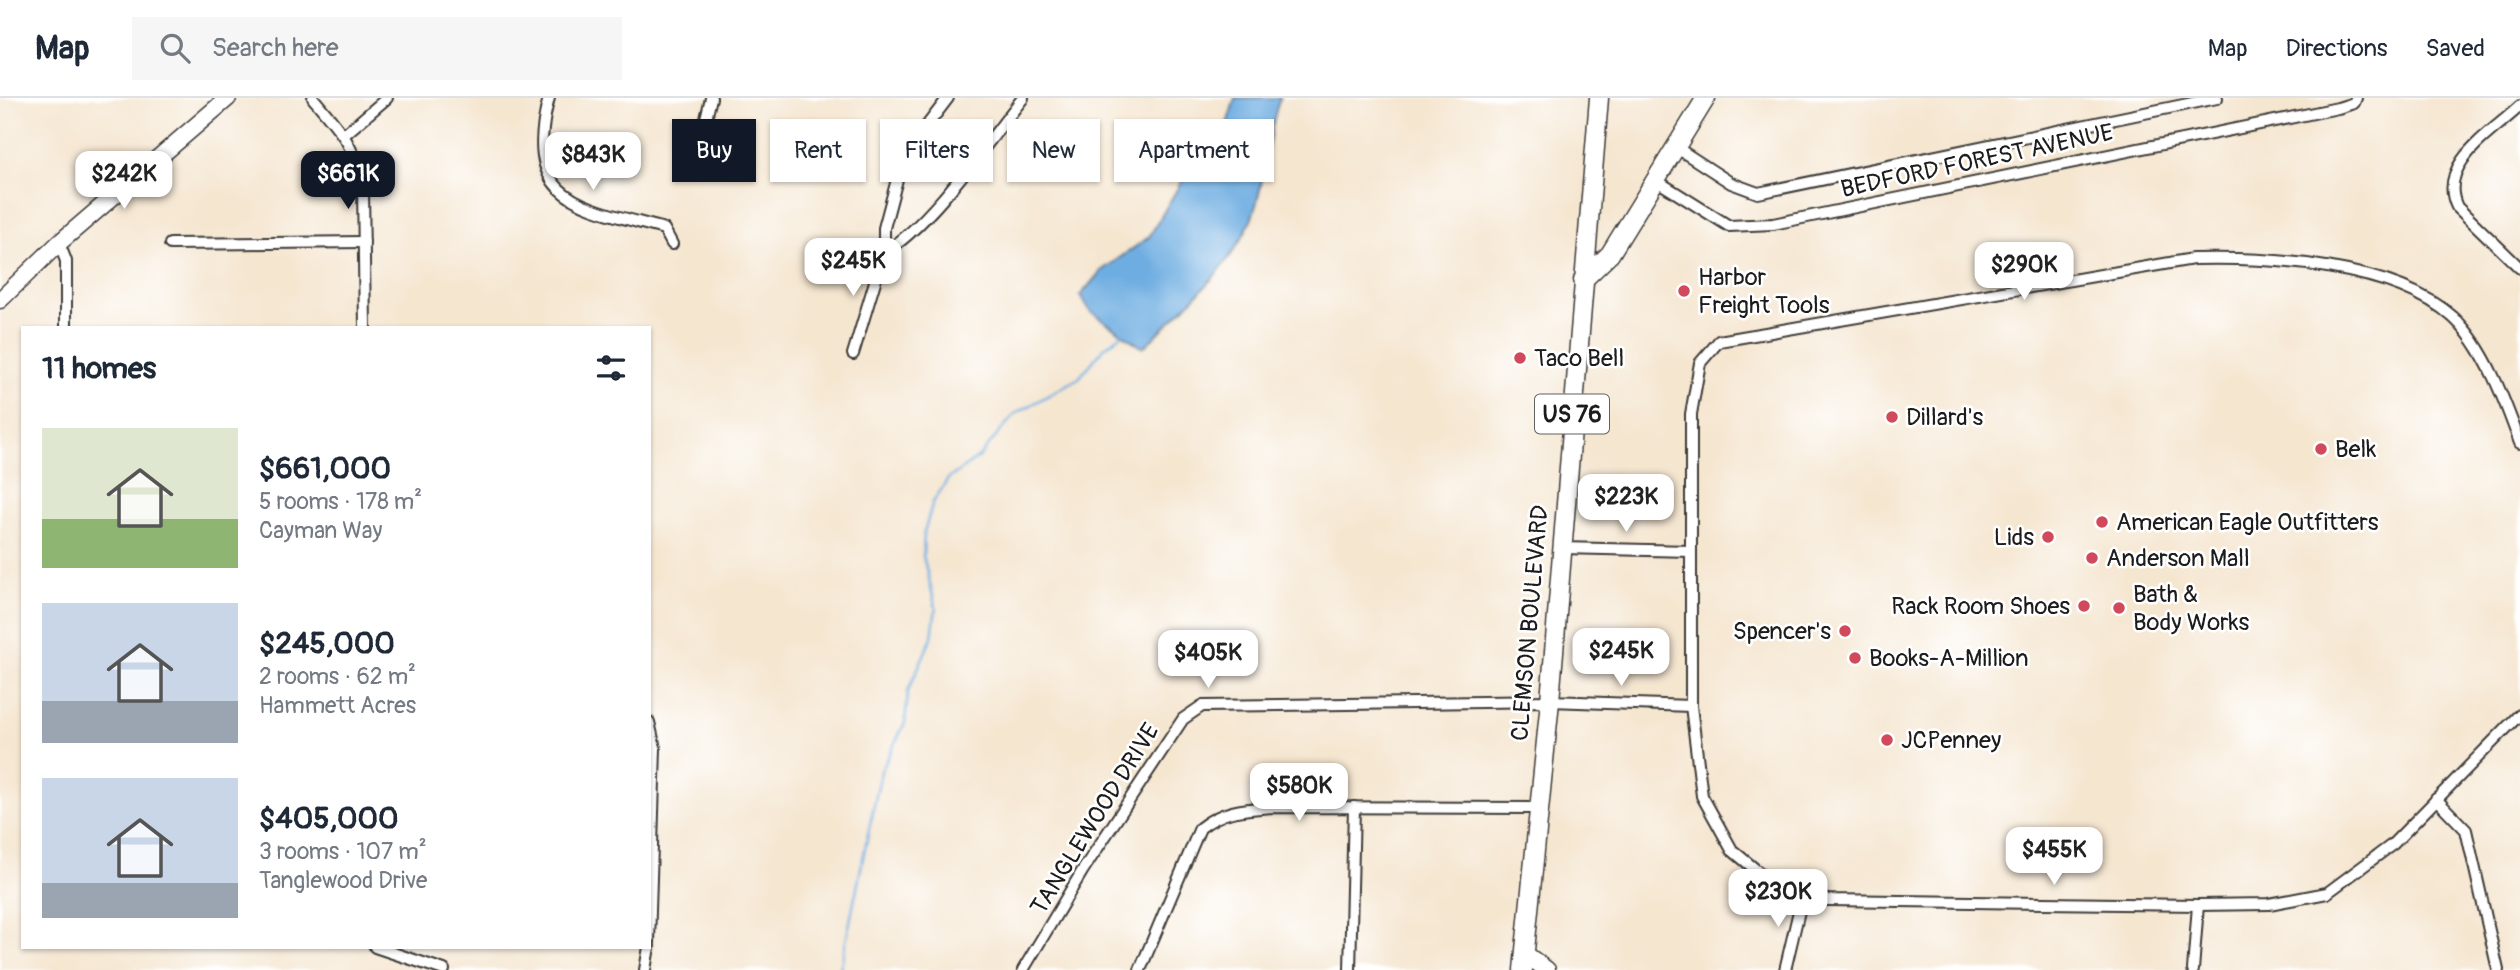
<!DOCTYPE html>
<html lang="en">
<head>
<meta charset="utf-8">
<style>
	:root { --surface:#fff; --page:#f6f6f7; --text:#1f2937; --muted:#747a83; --line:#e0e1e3; --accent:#111827 }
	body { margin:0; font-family:Pangolin,sans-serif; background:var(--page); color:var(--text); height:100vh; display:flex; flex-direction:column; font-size:26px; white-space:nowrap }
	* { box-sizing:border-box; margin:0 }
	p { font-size:23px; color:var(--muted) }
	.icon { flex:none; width:38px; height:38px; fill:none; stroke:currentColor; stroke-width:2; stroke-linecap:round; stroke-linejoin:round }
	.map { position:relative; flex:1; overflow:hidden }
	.panel { position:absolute; left:21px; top:228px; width:630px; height:623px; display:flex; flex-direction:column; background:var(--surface); border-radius:0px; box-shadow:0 2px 5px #0004 }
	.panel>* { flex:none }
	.hud { position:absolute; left:672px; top:21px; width:665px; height:63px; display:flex; gap:14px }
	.price { position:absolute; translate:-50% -60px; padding:0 16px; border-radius:14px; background:#fff; color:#222; font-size:23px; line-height:46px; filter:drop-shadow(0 2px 4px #0008) }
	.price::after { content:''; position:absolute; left:50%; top:42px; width:21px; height:16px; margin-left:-10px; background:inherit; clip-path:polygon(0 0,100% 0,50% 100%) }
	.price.on { background:var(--accent); color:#fff }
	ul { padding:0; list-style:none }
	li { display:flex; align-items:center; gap:21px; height:175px; padding:0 21px }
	li span { display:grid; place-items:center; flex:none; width:196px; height:140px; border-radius:0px; color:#555 }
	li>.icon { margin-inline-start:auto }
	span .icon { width:84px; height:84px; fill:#fffc; stroke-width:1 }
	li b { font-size:30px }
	h2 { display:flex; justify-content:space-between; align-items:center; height:84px; padding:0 21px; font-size:30px }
	.pill { padding:0 24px; border-radius:0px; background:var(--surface); box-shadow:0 2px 5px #0004; font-size:24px; line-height:63px }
	.pill.on { background:var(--accent); color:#fff }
	header { display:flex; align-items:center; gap:42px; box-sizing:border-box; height:98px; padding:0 35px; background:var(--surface); border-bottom:2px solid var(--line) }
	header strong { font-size:33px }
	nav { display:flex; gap:38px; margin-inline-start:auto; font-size:24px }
	.search { width:490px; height:63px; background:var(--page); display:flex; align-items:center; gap:18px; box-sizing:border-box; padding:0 24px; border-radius:0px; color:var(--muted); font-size:26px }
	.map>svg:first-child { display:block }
</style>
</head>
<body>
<header>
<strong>Map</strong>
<div class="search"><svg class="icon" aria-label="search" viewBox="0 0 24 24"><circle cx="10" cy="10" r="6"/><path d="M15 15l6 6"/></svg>Search here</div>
<nav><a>Map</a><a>Directions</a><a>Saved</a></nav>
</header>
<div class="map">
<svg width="2520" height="872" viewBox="0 0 2520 872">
	<rect width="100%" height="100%" fill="#fff"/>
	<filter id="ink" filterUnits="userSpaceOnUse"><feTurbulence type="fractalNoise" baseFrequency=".0143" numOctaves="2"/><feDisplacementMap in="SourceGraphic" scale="14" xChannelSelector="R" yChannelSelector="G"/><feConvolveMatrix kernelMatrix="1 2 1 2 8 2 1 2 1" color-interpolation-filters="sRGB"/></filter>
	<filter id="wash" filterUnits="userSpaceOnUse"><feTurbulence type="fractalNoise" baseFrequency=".00686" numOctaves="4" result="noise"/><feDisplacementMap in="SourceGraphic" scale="28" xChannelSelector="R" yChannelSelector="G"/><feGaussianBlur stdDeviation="1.57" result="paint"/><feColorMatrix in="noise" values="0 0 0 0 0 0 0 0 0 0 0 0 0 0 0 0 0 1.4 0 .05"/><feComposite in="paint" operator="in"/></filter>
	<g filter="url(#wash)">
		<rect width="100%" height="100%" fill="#f5e6d0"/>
		<path fill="#6eade1" stroke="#45647e" stroke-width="2" d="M 1235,0 L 1280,0 C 1268,34 1266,69 1257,104 C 1241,164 1184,208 1143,250 L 1090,213 L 1080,198 L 1101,173 L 1149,139 L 1183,81 L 1207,55 L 1227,26 Z"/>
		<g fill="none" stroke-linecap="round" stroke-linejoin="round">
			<path stroke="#6eade1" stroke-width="2.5" d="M 840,872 L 881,673 L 905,625 L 908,593 L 932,539 L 936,510 L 923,458 L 924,434 L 933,404 L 948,381 L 979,359 L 1015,316 L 1079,280 L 1104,250 L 1122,236"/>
		</g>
	</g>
	<g filter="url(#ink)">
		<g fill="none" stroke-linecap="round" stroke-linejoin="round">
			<defs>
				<g id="street">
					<path d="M 313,0 C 343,36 353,44 363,91 L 365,229"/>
					<path d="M 549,0 C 521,105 582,108 664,131 L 672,146"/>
					<path d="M 2520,8 C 2493,34 2436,66 2457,109 L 2520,170"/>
					<path d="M 344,37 L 387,0"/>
					<path d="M 1674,48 L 1731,85 L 1758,95 L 2217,0"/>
					<path d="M 699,49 L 711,0"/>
					<path d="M 1654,81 L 1729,128 L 1773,126 L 2338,10 L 2354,5 L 2356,0"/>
					<path d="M 59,145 L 66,163 L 66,229"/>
					<path d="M 170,146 L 364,144"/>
					<path d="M 884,154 C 927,131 990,41 1023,0"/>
					<path d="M 853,256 L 884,154 L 884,130 L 903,59 L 948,0"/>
					<path d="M 2520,345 C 2506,306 2485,248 2453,219 C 2394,166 2268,159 2193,161 L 1719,243 L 1700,265 L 1691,316 L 1691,608 L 1702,698 L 1732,752 L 1779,791 L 1828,802 L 2198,807 L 2269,806 L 2327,795 L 2393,746 L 2520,616"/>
					<path d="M 1561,450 L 1691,453"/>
					<path d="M 649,624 L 655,650 L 649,845"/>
					<path d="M 2436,701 L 2466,732 L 2498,872"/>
					<path d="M 375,849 L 444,872"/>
					<path d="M 645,872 L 649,849"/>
					<path d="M 1023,872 L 1083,772 L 1183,621 L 1202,608 L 1550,603 L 1691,608"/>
					<path d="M 1140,872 L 1200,730 C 1222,712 1244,711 1272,709 L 1539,710"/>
					<path d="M 1350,872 L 1354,709"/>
					<path d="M 1785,872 L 1803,796"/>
					<path d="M 2193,872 L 2198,807"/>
				</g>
				<g id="secondary">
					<path d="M 0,202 L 59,145 L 228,0"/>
					<path d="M 1524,855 L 1547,872"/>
				</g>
				<g id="primary">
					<path d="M 1583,182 L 1610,156 L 1706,0"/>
					<path d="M 1523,872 L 1550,603 L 1599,0"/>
				</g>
			</defs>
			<use href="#street" stroke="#3d3a37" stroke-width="14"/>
			<use href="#secondary" stroke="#3d3a37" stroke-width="19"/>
			<use href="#primary" stroke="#3d3a37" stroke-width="21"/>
			<use href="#street" stroke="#fff" stroke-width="10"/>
			<use href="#secondary" stroke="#fff" stroke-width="16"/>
			<use href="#primary" stroke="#fff" stroke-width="18"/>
		</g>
	</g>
	<g fill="#d1495b" stroke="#fff" stroke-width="2.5">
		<circle cx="1684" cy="193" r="7"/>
		<circle cx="1520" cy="260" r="7"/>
		<circle cx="1892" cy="319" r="7"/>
		<circle cx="2321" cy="351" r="7"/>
		<circle cx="2102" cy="424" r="7"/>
		<circle cx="2048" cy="439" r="7"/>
		<circle cx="2092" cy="460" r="7"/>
		<circle cx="2084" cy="508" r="7"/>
		<circle cx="2119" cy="510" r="7"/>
		<circle cx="1845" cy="533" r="7"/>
		<circle cx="1855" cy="560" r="7"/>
		<circle cx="1887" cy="642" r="7"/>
	</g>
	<g text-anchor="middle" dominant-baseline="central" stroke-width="5" stroke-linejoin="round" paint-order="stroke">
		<rect fill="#fff" stroke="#606060" stroke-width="2" x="1535" y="296.5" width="74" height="39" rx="5"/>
		<g font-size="23" font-weight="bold" fill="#1c1c1c">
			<text x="1572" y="316">US 76</text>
		</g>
		<g font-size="24" fill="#1c1c1c" stroke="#fff">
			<text transform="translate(1977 63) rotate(-12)">BEDFORD FOREST AVENUE</text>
			<text transform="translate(1530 525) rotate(-85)">CLEMSON BOULEVARD</text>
			<text transform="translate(1095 721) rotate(-58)">TANGLEWOOD DRIVE</text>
		</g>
		<g font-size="24" fill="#1c1c1c" stroke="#fff" text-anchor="start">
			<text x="1698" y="179">Harbor<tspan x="1698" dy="28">Freight Tools</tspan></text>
			<text x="1534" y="260">Taco Bell</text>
			<text x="1906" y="319">Dillard's</text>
			<text x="2335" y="351">Belk</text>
			<text x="2116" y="424">American Eagle Outfitters</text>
			<text x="2034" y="439" text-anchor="end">Lids</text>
			<text x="2106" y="460">Anderson Mall</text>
			<text x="2133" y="496">Bath &amp;<tspan x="2133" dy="28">Body Works</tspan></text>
			<text x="2070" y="508" text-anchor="end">Rack Room Shoes</text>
			<text x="1831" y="533" text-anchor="end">Spencer's</text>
			<text x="1869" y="560">Books-A-Million</text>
			<text x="1901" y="642">JCPenney</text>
		</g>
	</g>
</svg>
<b class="price" style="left:593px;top:94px">$843K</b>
<b class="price" style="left:124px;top:113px">$242K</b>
<b class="price on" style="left:348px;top:113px">$661K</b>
<b class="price" style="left:853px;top:200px">$245K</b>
<b class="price" style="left:2024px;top:204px">$290K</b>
<b class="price" style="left:1626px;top:436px">$223K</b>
<b class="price" style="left:1621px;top:590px">$245K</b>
<b class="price" style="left:1208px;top:592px">$405K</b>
<b class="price" style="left:1299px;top:725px">$580K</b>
<b class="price" style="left:2054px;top:789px">$455K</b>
<b class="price" style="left:1778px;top:831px">$230K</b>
<div class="hud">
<a class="pill on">Buy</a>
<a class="pill">Rent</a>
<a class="pill">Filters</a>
<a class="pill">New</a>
<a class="pill">Apartment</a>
</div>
<section class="panel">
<h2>11 homes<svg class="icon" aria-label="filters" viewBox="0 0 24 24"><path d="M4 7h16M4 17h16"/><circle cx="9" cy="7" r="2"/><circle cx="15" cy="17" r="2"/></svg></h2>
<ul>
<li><span style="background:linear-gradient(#dfe7d0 65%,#8fb573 0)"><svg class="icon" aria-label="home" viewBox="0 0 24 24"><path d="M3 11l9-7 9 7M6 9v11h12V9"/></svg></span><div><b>$661,000</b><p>5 rooms · 178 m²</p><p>Cayman Way</p></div></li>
<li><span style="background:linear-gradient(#c9d6e8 70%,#9aa5b1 0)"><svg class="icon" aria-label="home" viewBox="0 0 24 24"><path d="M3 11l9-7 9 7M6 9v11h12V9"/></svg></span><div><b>$245,000</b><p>2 rooms · 62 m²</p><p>Hammett Acres</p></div></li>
<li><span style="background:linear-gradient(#c9d6e8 75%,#9aa5b1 0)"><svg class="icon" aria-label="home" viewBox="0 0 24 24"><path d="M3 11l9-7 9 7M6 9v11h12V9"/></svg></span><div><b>$405,000</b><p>3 rooms · 107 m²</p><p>Tanglewood Drive</p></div></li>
</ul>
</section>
</div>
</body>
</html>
